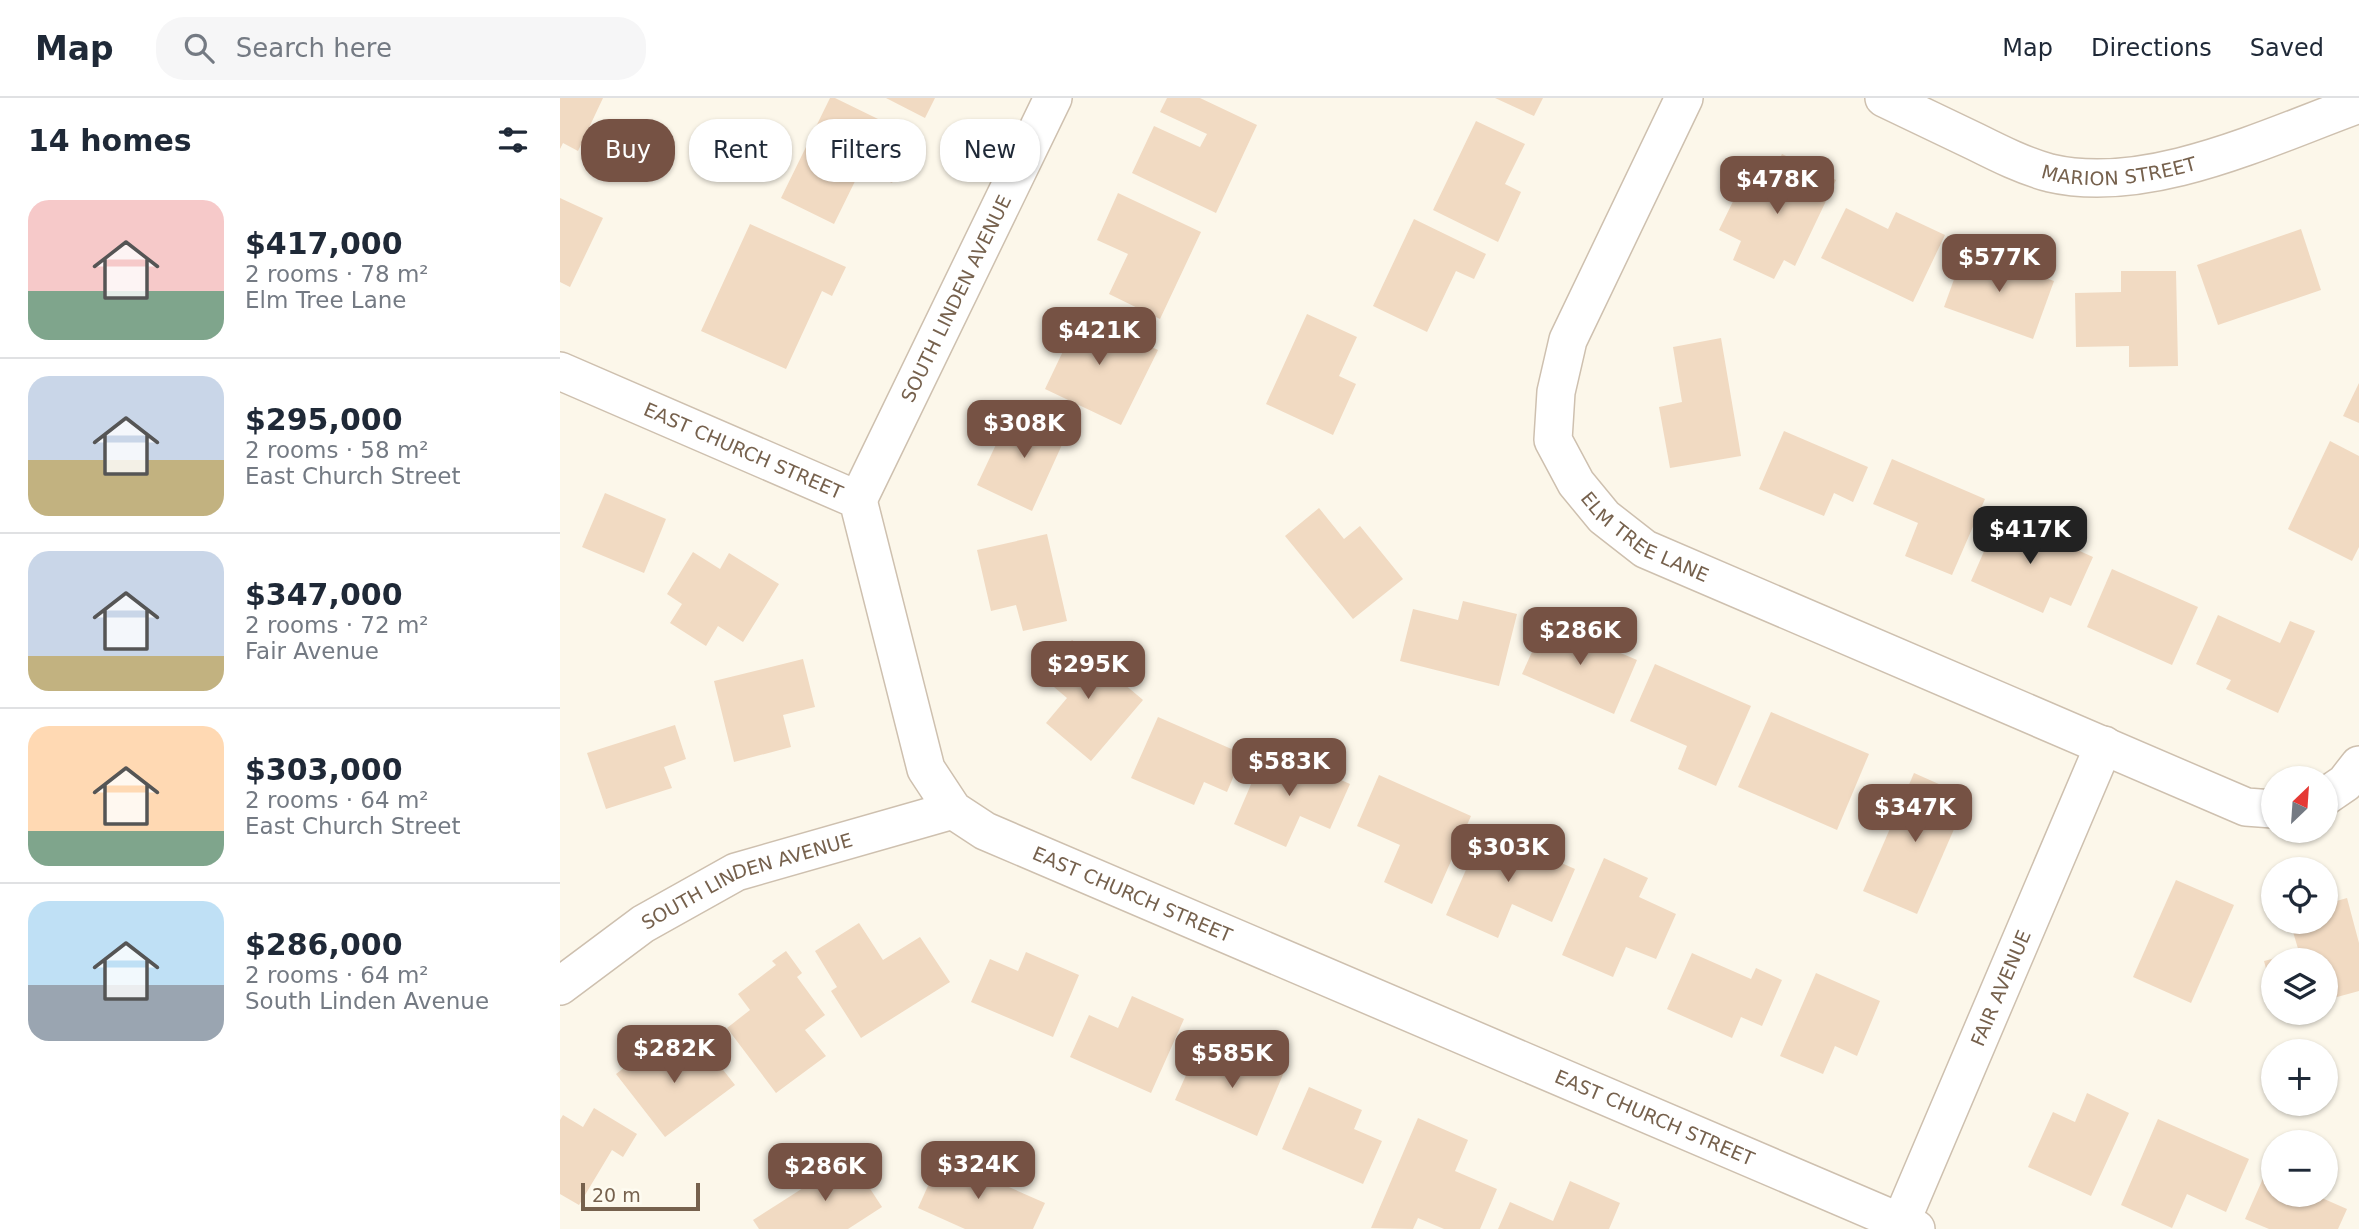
<!DOCTYPE html>
<html lang="en">
<head>
<meta charset="utf-8">
<style>
	:root { --surface:#fff; --page:#f6f6f7; --text:#1f2937; --muted:#747a83; --line:#e0e1e3; --accent:#765244 }
	body { margin:0; font-family:"DejaVu Sans",sans-serif; background:var(--page); color:var(--text); height:100vh; display:flex; flex-direction:column; font-size:26px; white-space:nowrap }
	* { box-sizing:border-box; margin:0 }
	p { font-size:23px; color:var(--muted) }
	.icon { flex:none; width:38px; height:38px; fill:none; stroke:currentColor; stroke-width:2; stroke-linecap:round; stroke-linejoin:round }
	.map { position:relative; flex:1; overflow:hidden }
	.side { display:flex; flex-direction:column; background:var(--surface); width:560px }
	.side>* { flex:none }
	.guide { position:absolute; left:21px; top:21px; width:665px; height:63px; display:flex; gap:14px }
	.needle { width:46px; rotate:25deg }
	.buttons { position:absolute; left:1701px; top:668px; display:grid; gap:14px }
	.buttons a { display:grid; place-items:center; width:77px; height:77px; border-radius:50%; background:var(--surface); box-shadow:0 2px 5px #0004; font-size:35px }
	.scale { position:absolute; left:21px; bottom:18px; width:119px; box-sizing:border-box; padding-left:7px; border:4px solid #76614d; border-top:0; font-size:19px; line-height:24px; white-space:nowrap; color:#76614d; -webkit-text-stroke:5px #fefbf0; paint-order:stroke }
	.price { position:absolute; translate:-50% -60px; padding:0 16px; border-radius:14px; background:var(--accent); color:#fff; font-size:23px; line-height:46px; filter:drop-shadow(0 2px 4px #0008) }
	.price::after { content:''; position:absolute; left:50%; top:42px; width:21px; height:16px; margin-left:-10px; background:inherit; clip-path:polygon(0 0,100% 0,50% 100%) }
	.price.active { background:#222; color:#fff }
	ul { padding:0; list-style:none }
	li { display:flex; align-items:center; gap:21px; height:175px; padding:0 28px }
	li+li { border-top:2px solid var(--line) }
	li span { display:grid; place-items:center; flex:none; width:196px; height:140px; border-radius:21px; color:#555 }
	li>.icon { margin-inline-start:auto }
	span .icon { width:84px; height:84px; fill:#fffc; stroke-width:1 }
	li b { font-size:30px }
	h2 { display:flex; justify-content:space-between; align-items:center; height:84px; padding:0 28px; font-size:30px }
	.tag { padding:0 24px; border-radius:28px; background:var(--surface); box-shadow:0 2px 5px #0004; font-size:24px; line-height:63px }
	.tag.active { background:var(--accent); color:#fff }
	header { display:flex; align-items:center; gap:42px; box-sizing:border-box; height:98px; padding:0 35px; background:var(--surface); border-bottom:2px solid var(--line) }
	header strong { font-size:33px }
	nav { display:flex; gap:38px; margin-inline-start:auto; font-size:24px }
	.search { width:490px; height:63px; background:var(--page); display:flex; align-items:center; gap:18px; box-sizing:border-box; padding:0 24px; border-radius:28px; color:var(--muted); font-size:26px }
	main { display:flex; flex:1; min-height:0 }
	.map>svg:first-child { display:block }
</style>
</head>
<body>
<header>
<strong>Map</strong>
<div class="search"><svg class="icon" aria-label="search" viewBox="0 0 24 24"><circle cx="10" cy="10" r="6"/><path d="M15 15l6 6"/></svg>Search here</div>
<nav><a>Map</a><a>Directions</a><a>Saved</a></nav>
</header>
<main>
<section class="side">
<h2>14 homes<svg class="icon" aria-label="filters" viewBox="0 0 24 24"><path d="M4 7h16M4 17h16"/><circle cx="9" cy="7" r="2"/><circle cx="15" cy="17" r="2"/></svg></h2>
<ul>
<li><span style="background:linear-gradient(#f6c9c9 65%,#7fa58c 0)"><svg class="icon" aria-label="home" viewBox="0 0 24 24"><path d="M3 11l9-7 9 7M6 9v11h12V9"/></svg></span><div><b>$417,000</b><p>2 rooms · 78 m²</p><p>Elm Tree Lane</p></div></li>
<li><span style="background:linear-gradient(#c9d6e8 60%,#c2b280 0)"><svg class="icon" aria-label="home" viewBox="0 0 24 24"><path d="M3 11l9-7 9 7M6 9v11h12V9"/></svg></span><div><b>$295,000</b><p>2 rooms · 58 m²</p><p>East Church Street</p></div></li>
<li><span style="background:linear-gradient(#c9d6e8 75%,#c2b280 0)"><svg class="icon" aria-label="home" viewBox="0 0 24 24"><path d="M3 11l9-7 9 7M6 9v11h12V9"/></svg></span><div><b>$347,000</b><p>2 rooms · 72 m²</p><p>Fair Avenue</p></div></li>
<li><span style="background:linear-gradient(#ffd9b3 75%,#7fa58c 0)"><svg class="icon" aria-label="home" viewBox="0 0 24 24"><path d="M3 11l9-7 9 7M6 9v11h12V9"/></svg></span><div><b>$303,000</b><p>2 rooms · 64 m²</p><p>East Church Street</p></div></li>
<li><span style="background:linear-gradient(#bfe0f5 60%,#9aa5b1 0)"><svg class="icon" aria-label="home" viewBox="0 0 24 24"><path d="M3 11l9-7 9 7M6 9v11h12V9"/></svg></span><div><b>$286,000</b><p>2 rooms · 64 m²</p><p>South Linden Avenue</p></div></li>
</ul>
</section>
<div class="map">
<svg width="1799" height="1131" viewBox="0 0 1799 1131">
	<rect width="100%" height="100%" fill="#fcf7ea"/>
	<g fill="#f1dac2">
		<path d="M 0,0 L 43,0 L 18,53 L 3,45 L 0,51 Z"/>
		<path d="M 270,0 L 275,0 L 355,39 L 332,85 L 301,71 L 274,126 L 221,100 Z"/>
		<path d="M 326,0 L 375,0 L 365,20 Z"/>
		<path d="M 607,0 L 640,0 L 697,27 L 656,115 L 572,75 L 594,28 L 640,49 L 647,36 L 600,14 Z"/>
		<path d="M 935,0 L 983,0 L 974,18 Z"/>
		<path d="M 916,23 L 965,46 L 945,86 L 961,94 L 938,144 L 873,112 Z"/>
		<path d="M 1222,56 L 1276,82 L 1235,168 L 1224,162 L 1214,181 L 1173,162 L 1181,143 L 1159,132 L 1182,85 L 1203,95 Z"/>
		<path d="M 558,95 L 641,134 L 600,221 L 549,196 L 568,156 L 537,142 Z"/>
		<path d="M 0,100 L 43,120 L 10,189 L 0,184 Z"/>
		<path d="M 1286,110 L 1328,131 L 1336,114 L 1385,137 L 1353,204 L 1261,160 Z"/>
		<path d="M 854,121 L 926,156 L 914,181 L 896,173 L 867,234 L 813,208 Z"/>
		<path d="M 190,126 L 286,169 L 272,198 L 262,193 L 226,271 L 141,233 Z"/>
		<path d="M 1741,131 L 1761,192 L 1658,227 L 1637,167 Z"/>
		<path d="M 1405,151 L 1494,183 L 1473,241 L 1384,209 Z"/>
		<path d="M 1561,173 L 1616,173 L 1618,268 L 1569,269 L 1569,248 L 1516,249 L 1515,195 L 1561,194 Z"/>
		<path d="M 509,210 L 598,252 L 561,327 L 485,291 L 505,249 L 493,243 Z"/>
		<path d="M 747,216 L 797,239 L 779,278 L 796,286 L 773,337 L 706,306 Z"/>
		<path d="M 1161,240 L 1181,358 L 1110,370 L 1099,309 L 1122,304 L 1113,249 Z"/>
		<path d="M 1799,285 L 1799,325 L 1783,318 Z"/>
		<path d="M 477,313 L 510,329 L 472,413 L 417,387 L 447,323 L 468,333 Z"/>
		<path d="M 1224,333 L 1308,369 L 1293,404 L 1274,395 L 1264,418 L 1199,391 Z"/>
		<path d="M 1770,343 L 1799,358 L 1799,449 L 1792,463 L 1728,431 Z"/>
		<path d="M 1332,361 L 1425,401 L 1392,477 L 1345,458 L 1358,425 L 1313,406 Z"/>
		<path d="M 45,395 L 106,421 L 84,475 L 22,449 Z"/>
		<path d="M 759,410 L 784,441 L 800,428 L 843,481 L 793,521 L 725,438 Z"/>
		<path d="M 1440,417 L 1533,459 L 1511,508 L 1490,499 L 1483,515 L 1411,483 Z"/>
		<path d="M 487,436 L 507,523 L 463,533 L 456,507 L 431,513 L 417,452 Z"/>
		<path d="M 133,454 L 160,471 L 169,455 L 219,486 L 183,544 L 158,528 L 146,548 L 110,525 L 122,506 L 107,496 Z"/>
		<path d="M 1552,471 L 1638,509 L 1612,567 L 1527,529 Z"/>
		<path d="M 903,503 L 957,516 L 939,588 L 840,563 L 853,511 L 898,522 Z"/>
		<path d="M 1658,517 L 1720,545 L 1730,523 L 1755,533 L 1718,615 L 1666,591 L 1671,582 L 1636,566 Z"/>
		<path d="M 986,523 L 1077,562 L 1054,616 L 962,576 Z"/>
		<path d="M 512,542 L 583,602 L 531,663 L 486,625 L 507,600 L 481,578 Z"/>
		<path d="M 243,561 L 255,609 L 223,617 L 231,649 L 174,664 L 154,583 Z"/>
		<path d="M 1095,566 L 1191,608 L 1156,688 L 1118,671 L 1127,648 L 1070,623 Z"/>
		<path d="M 1211,614 L 1309,656 L 1277,732 L 1178,689 Z"/>
		<path d="M 598,619 L 683,656 L 667,694 L 644,684 L 634,707 L 571,680 Z"/>
		<path d="M 115,627 L 126,661 L 104,669 L 112,690 L 46,711 L 27,655 Z"/>
		<path d="M 707,649 L 790,686 L 770,731 L 740,718 L 726,749 L 674,726 Z"/>
		<path d="M 1354,675 L 1408,699 L 1357,816 L 1303,793 Z"/>
		<path d="M 819,677 L 911,718 L 872,806 L 824,784 L 840,747 L 797,728 Z"/>
		<path d="M 924,731 L 1015,771 L 992,824 L 952,806 L 938,840 L 886,817 Z"/>
		<path d="M 1044,760 L 1088,780 L 1079,799 L 1116,816 L 1096,861 L 1066,849 L 1053,879 L 1002,857 Z"/>
		<path d="M 1616,782 L 1674,807 L 1631,905 L 1573,879 Z"/>
		<path d="M 1787,800 L 1799,845 L 1799,893 L 1766,902 L 1766,863 L 1713,863 L 1712,893 L 1704,863 L 1739,854 L 1731,827 L 1741,824 L 1766,824 L 1766,806 Z"/>
		<path d="M 299,825 L 323,862 L 360,839 L 390,884 L 301,940 L 271,893 L 277,889 L 255,853 Z"/>
		<path d="M 226,853 L 242,875 L 237,879 L 265,917 L 245,932 L 266,958 L 216,995 L 167,930 L 190,912 L 178,896 L 216,867 L 212,863 Z"/>
		<path d="M 466,854 L 519,877 L 493,939 L 411,904 L 430,861 L 458,873 Z"/>
		<path d="M 1132,855 L 1191,881 L 1196,870 L 1222,882 L 1202,928 L 1181,919 L 1172,940 L 1107,911 Z"/>
		<path d="M 1256,875 L 1320,903 L 1297,958 L 1275,948 L 1263,976 L 1220,958 Z"/>
		<path d="M 572,898 L 624,921 L 591,995 L 510,959 L 529,917 L 558,930 Z"/>
		<path d="M 104,939 L 124,966 L 145,949 L 175,987 L 105,1039 L 56,976 Z"/>
		<path d="M 665,949 L 724,974 L 697,1038 L 615,1002 L 634,959 L 656,970 Z"/>
		<path d="M 749,989 L 802,1012 L 794,1031 L 822,1043 L 803,1086 L 722,1051 Z"/>
		<path d="M 1527,995 L 1569,1015 L 1531,1098 L 1468,1069 L 1493,1014 L 1515,1024 Z"/>
		<path d="M 34,1010 L 77,1036 L 63,1059 L 52,1052 L 19,1107 L 0,1096 L 0,1022 L 3,1017 L 23,1029 Z"/>
		<path d="M 858,1020 L 908,1042 L 895,1073 L 937,1091 L 920,1131 L 884,1131 L 858,1120 L 853,1131 L 811,1130 Z"/>
		<path d="M 1598,1021 L 1689,1061 L 1666,1114 L 1627,1096 L 1612,1130 L 1561,1107 Z"/>
		<path d="M 381,1059 L 485,1105 L 473,1131 L 405,1131 L 358,1110 Z"/>
		<path d="M 290,1060 L 322,1109 L 288,1131 L 199,1131 L 193,1122 Z"/>
		<path d="M 1705,1076 L 1713,1079 L 1713,1097 L 1755,1097 L 1787,1111 L 1778,1131 L 1709,1131 L 1685,1121 Z"/>
		<path d="M 1010,1083 L 1060,1105 L 1049,1131 L 938,1131 L 950,1104 L 993,1123 Z"/>
	</g>
	<g fill="none" stroke-linecap="round" stroke-linejoin="round">
		<defs>
			<g id="street">
				<path id="s1" d="M 1124,0 L 1008,242 L 996,294 L 993,342 L 1016,385 L 1044,419 L 1085,451 L 1686,709 L 1713,711"/>
				<path id="s2" d="M 1324,0 C 1355,15 1385,29 1416,44 C 1440,56 1464,68 1490,75 C 1588,98 1708,39 1799,6"/>
				<path id="s3" d="M 0,273 L 298,402 L 366,671 L 393,712 L 425,733 L 1356,1131"/>
				<path id="s4" d="M 298,402 L 493,0"/>
				<path d="M 1766,698 L 1785,685 L 1799,667"/>
				<path id="s5" d="M 0,888 L 83,826 L 176,774 L 393,712"/>
				<path id="s6" d="M 1338,1131 L 1544,647"/>
			</g>
		</defs>
		<use href="#street" stroke="#cec0af" stroke-width="40"/>
		<use href="#street" stroke="#fff" stroke-width="37"/>
	</g>
	<g text-anchor="middle" dominant-baseline="central" stroke-width="7" stroke-linejoin="round" paint-order="stroke">
		<g font-size="19" fill="#76614d" stroke="#fefbf0">
			<text stroke="none"><textPath href="#s2" startOffset="252">MARION STREET</textPath></text>
			<text stroke="none"><textPath href="#s4" startOffset="224">SOUTH LINDEN AVENUE</textPath></text>
			<text stroke="none"><textPath href="#s3" startOffset="200">EAST CHURCH STREET</textPath></text>
			<text stroke="none"><textPath href="#s1" startOffset="508">ELM TREE LANE</textPath></text>
			<text stroke="none"><textPath href="#s5" startOffset="217">SOUTH LINDEN AVENUE</textPath></text>
			<text stroke="none"><textPath href="#s3" startOffset="850">EAST CHURCH STREET</textPath></text>
			<text stroke="none"><textPath href="#s6" startOffset="262">FAIR AVENUE</textPath></text>
			<text stroke="none"><textPath href="#s3" startOffset="1418">EAST CHURCH STREET</textPath></text>
		</g>
	</g>
</svg>
<div class="buttons">
<a><svg class="needle" viewBox="-14 -14 28 28"><path d="M0-13l5 13h-10z" fill="#e53935"/><path d="M0 13l5-13h-10z" fill="#747a83"/></svg></a>
<a><svg class="icon" aria-label="locate" viewBox="0 0 24 24"><circle cx="12" cy="12" r="6"/><path d="M12 2v4M12 18v4M2 12h4M18 12h4"/></svg></a>
<a><svg class="icon" aria-label="layers" viewBox="0 0 24 24"><path d="M12 4l9 5-9 5-9-5zM3 14l9 5 9-5"/></svg></a>
<a>+</a>
<a>−</a>
</div>
<div class="scale">20 m</div>
<b class="price" style="left:1217px;top:118px">$478K</b>
<b class="price" style="left:1439px;top:196px">$577K</b>
<b class="price" style="left:539px;top:269px">$421K</b>
<b class="price" style="left:464px;top:362px">$308K</b>
<b class="price active" style="left:1470px;top:468px">$417K</b>
<b class="price" style="left:1020px;top:569px">$286K</b>
<b class="price" style="left:528px;top:603px">$295K</b>
<b class="price" style="left:729px;top:700px">$583K</b>
<b class="price" style="left:1355px;top:746px">$347K</b>
<b class="price" style="left:948px;top:786px">$303K</b>
<b class="price" style="left:114px;top:987px">$282K</b>
<b class="price" style="left:672px;top:992px">$585K</b>
<b class="price" style="left:418px;top:1103px">$324K</b>
<b class="price" style="left:265px;top:1105px">$286K</b>
<div class="guide">
<a class="tag active">Buy</a>
<a class="tag">Rent</a>
<a class="tag">Filters</a>
<a class="tag">New</a>
</div>
</div>
</main>
</body>
</html>
